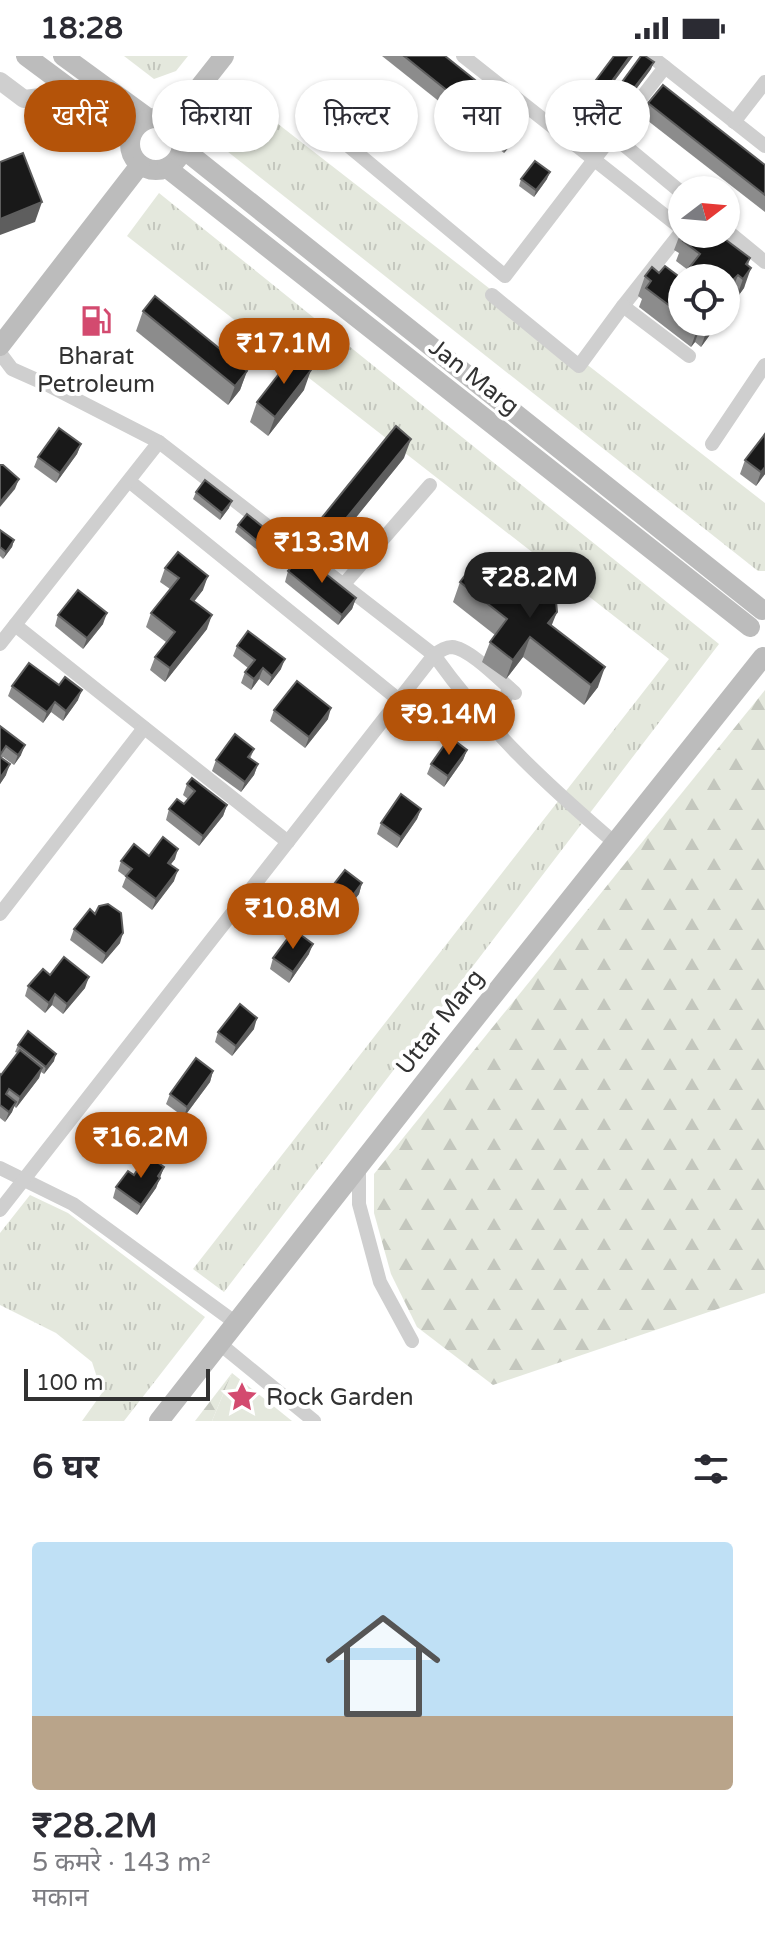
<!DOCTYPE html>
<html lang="hi">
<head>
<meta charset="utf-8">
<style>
	:root { --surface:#fff; --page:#f2f2f3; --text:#2b2b33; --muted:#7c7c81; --accent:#b45309 }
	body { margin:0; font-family:"Varela Round","Noto Sans Devanagari",sans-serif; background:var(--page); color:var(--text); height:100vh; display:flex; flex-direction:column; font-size:30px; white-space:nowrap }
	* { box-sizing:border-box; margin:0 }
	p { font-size:26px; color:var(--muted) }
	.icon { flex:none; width:44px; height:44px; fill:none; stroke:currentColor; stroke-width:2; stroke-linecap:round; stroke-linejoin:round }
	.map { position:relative; height:1365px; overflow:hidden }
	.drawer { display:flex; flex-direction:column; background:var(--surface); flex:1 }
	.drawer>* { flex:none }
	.guide { position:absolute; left:24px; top:24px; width:718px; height:72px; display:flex; gap:16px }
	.needle { width:52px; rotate:74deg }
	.fabs { position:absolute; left:668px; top:120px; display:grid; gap:16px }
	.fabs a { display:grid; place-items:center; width:72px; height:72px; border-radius:50%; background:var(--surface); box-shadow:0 2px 6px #0004; font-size:40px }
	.scale { position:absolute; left:24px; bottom:20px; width:186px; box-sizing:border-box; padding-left:8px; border:4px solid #323232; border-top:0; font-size:22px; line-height:28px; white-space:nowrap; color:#323232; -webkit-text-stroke:6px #fff; paint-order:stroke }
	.price { position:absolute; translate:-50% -68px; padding:0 18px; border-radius:28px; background:var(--accent); color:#fff; font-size:26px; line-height:52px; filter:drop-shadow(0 2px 4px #0008) }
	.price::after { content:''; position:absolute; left:50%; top:48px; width:24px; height:18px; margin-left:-12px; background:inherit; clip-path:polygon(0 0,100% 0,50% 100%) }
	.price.selected { background:#222; color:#fff }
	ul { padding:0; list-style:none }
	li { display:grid; align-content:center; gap:16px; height:424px; padding:0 32px }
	li span { display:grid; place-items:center; height:248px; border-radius:8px; color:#555 }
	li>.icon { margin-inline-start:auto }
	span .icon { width:144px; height:144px; fill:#fffc; stroke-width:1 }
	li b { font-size:34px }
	h2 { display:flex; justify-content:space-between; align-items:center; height:96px; padding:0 32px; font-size:34px }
	.chip { padding:0 28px; border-radius:36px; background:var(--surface); box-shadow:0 2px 6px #0004; font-size:28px; line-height:72px }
	.chip.selected { background:var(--accent); color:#fff }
	.status { display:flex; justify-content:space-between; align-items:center; height:56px; padding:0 40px; background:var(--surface); direction:ltr }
	.status svg { height:22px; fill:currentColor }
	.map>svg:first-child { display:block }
</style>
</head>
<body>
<div class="status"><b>18:28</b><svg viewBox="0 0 49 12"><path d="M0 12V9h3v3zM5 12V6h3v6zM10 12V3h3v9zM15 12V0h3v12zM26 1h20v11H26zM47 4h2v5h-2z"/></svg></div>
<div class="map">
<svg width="765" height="1365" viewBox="0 0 765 1365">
	<defs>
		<pattern id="forest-firs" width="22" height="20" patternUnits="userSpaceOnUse" patternTransform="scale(2)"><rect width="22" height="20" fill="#e4e8dd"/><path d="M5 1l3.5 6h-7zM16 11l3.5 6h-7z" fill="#c4c7be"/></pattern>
		<pattern id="park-tufts" width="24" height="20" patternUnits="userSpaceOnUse" patternTransform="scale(2)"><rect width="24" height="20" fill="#e4e8dd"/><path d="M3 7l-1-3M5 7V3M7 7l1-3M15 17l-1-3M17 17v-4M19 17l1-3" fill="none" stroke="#c4c7be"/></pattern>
	</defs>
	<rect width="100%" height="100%" fill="#fff"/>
	<path fill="#e4e8dd" d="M 232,1317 L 292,1365 L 212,1365 Z"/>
	<g fill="url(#forest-firs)">
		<path d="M 765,634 L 765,1237 L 493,1329 L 417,1271 L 391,1218 L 374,1157 L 374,1118 Z"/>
		<path d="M 232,1317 L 212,1365 L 195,1365 Z"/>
	</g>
	<g fill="url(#park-tufts)">
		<path d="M 124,0 L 188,0 L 176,15 L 154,23 Z"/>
		<path d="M 232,32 L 765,447 L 765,515 L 758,515 L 218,88 C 201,60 211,53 232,32 Z"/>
		<path d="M 159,137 L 719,588 L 224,1236 L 193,1213 L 669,603 L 127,180 Z"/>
		<path d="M 30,1139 L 68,1157 L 205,1261 L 124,1365 L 82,1365 L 102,1337 L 92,1306 L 56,1277 L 0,1249 L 0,1177 Z"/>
	</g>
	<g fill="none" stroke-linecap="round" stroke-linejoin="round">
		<g stroke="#cfcfcf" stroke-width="14">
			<path d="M 463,0 L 682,173"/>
			<path d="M 651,0 L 765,90"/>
			<path d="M 734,66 L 765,26"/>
			<path d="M 327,72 L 505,220 L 665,11"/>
			<path d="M 612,79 L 682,137"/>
			<path d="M 726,174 L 765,206"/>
			<path d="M 682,175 L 623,250 L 689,300"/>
			<path d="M 492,239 L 579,310 L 623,250"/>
			<path d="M 0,297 L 12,313 L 48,329 L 159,386 L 434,599 C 487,673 546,728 615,787"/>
			<path d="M 712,388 L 765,309"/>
			<path d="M 129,425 L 399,644"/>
			<path d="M 344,528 L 430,429"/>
			<path d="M 15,569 L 288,786"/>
			<path d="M 0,588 L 159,386"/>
			<path d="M 488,669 L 500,658 L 509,632"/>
			<path d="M 0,858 L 144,672"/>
			<path d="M 359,1110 L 359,1148 L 380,1226 L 412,1285"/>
			<path d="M 0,1112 L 73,1148 L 236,1267"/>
			<path d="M 0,1154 L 434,599 C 440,595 445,591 452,591 C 469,592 501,625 515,637"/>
			<path d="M 220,1288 L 314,1365"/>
		</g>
		<path stroke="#cfcfcf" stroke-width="18" d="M 0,25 L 24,43 L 74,37"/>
		<g stroke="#bcbcbc" stroke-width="20">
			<path d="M 26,0 L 131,78"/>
			<path d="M 63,0 L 148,62"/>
			<circle cx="156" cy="88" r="26"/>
			<path d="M 172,66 L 224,0"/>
			<path d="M 182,92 L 762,554"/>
			<path d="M 167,112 L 750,571"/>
			<path d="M 0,290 L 140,109"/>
			<path d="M 159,1365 L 457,985 L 763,601"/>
		</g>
	</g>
	<g fill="#8c8c8c">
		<path d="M 382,0 L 445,0 L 520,78 L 504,97 Z"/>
		<path d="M 614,0 L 633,0 L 604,39 L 593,31 L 596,24 Z"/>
		<path d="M 651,13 L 622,52 L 611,44 L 614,37 Z"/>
		<path d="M 648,47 L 765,109 L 765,156 L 643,61 Z"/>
		<path d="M 521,123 L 547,123 L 534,141 L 519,130 Z"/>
		<path d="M 682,173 L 682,178 L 718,178 L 750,202 L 748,210 L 744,232 L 736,243 L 730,239 L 726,244 L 726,222 L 682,222 L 682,266 L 714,266 L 709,280 L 701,291 L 695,286 L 691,291 L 639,251 L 642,243 L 638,240 L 645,220 L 659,217 L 681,222 L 688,214 L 676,205 L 679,197 L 674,194 Z"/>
		<path d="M 143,255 L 247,315 L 240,334 L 228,349 L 136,275 Z"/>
		<path d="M 304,334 L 268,380 L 250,366 L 257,346 Z"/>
		<path d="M 765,378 L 765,418 L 756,430 L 740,418 L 745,404 Z"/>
		<path d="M 81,388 L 77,398 L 56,427 L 34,411 L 38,401 Z"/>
		<path d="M 404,402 L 328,496 L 313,484 L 320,464 Z"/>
		<path d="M 196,436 L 229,452 L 220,464 L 193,443 Z"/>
		<path d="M 238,469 L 278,483 L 275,490 L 266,501 L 235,476 Z"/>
		<path d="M 0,474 L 14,484 L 12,491 L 3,503 L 0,500 Z"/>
		<path d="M 165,512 L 203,534 L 194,545 L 207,573 L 165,626 L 150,614 L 155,601 L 166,586 L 146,571 L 151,557 L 170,533 L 160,526 Z"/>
		<path d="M 288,515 L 356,542 L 352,553 L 338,569 L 285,526 Z"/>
		<path d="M 460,526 L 552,570 L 598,631 L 584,649 L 523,601 L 506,623 L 482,606 L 490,586 L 495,579 L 453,546 Z"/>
		<path d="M 58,559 L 103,568 L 83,593 L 55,570 Z"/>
		<path d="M 237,590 L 281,613 L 268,630 L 259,623 L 251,634 L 241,627 L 245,616 L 248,612 L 233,600 Z"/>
		<path d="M 12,630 L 78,644 L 63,665 L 51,656 L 43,667 L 8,640 Z"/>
		<path d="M 274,654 L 328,663 L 305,692 L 270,665 Z"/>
		<path d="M 0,670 L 21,699 L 14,709 L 3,701 L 1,702 L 6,719 L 0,728 Z"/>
		<path d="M 254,693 L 250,703 L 258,708 L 254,719 L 241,736 L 212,715 L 216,704 Z"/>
		<path d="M 467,694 L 463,704 L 444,731 L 427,718 L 431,708 Z"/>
		<path d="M 187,728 L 227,749 L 223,760 L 199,790 L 166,764 L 169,753 L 184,748 L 188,743 L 183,739 Z"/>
		<path d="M 421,753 L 417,763 L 397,792 L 377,778 L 381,767 Z"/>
		<path d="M 149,800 L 175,803 L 170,809 L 174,825 L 152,854 L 122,831 L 126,821 L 118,815 L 121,805 Z"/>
		<path d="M 362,827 L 359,838 L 334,870 L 317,856 L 320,846 Z"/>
		<path d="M 74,873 L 120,887 L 102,908 L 70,884 Z"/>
		<path d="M 309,898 L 289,927 L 270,913 L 273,902 Z"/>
		<path d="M 50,919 L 85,932 L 63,958 L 52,949 L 45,957 L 25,940 L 28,930 Z"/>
		<path d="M 254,973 L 232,1000 L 215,986 L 218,976 Z"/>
		<path d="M 18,989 L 54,1005 L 44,1018 L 41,1016 L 39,1022 L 16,1052 L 14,1050 L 12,1056 L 5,1066 L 0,1062 L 0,1018 L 1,1019 L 18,997 L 15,996 Z"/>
		<path d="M 213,1015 L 210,1026 L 184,1061 L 166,1048 L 170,1038 Z"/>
		<path d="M 164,1111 L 156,1132 L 137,1159 L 113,1142 L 116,1131 L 134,1119 Z"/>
	</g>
	<g fill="#5e5e5e">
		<path d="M 630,0 L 633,0 L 604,39 L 607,32 Z"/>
		<path d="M 654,6 L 651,13 L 622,52 L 624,45 Z"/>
		<path d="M 525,64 L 520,78 L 504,97 L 509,84 Z"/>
		<path d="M 550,116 L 547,123 L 534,141 L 536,134 Z"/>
		<path d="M 42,146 L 35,166 L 0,179 L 0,163 Z"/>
		<path d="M 751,212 L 744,232 L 736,243 L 743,223 Z"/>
		<path d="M 738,219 L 730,239 L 726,244 L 733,224 Z"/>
		<path d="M 702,266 L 695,286 L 691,291 L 698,271 Z"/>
		<path d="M 712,266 L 714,266 L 709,280 L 701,291 L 708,271 Z"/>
		<path d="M 311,314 L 304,334 L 268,380 L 275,361 Z"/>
		<path d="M 247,315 L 240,334 L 228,349 L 235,330 Z"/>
		<path d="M 411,383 L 404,402 L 328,496 L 335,476 Z"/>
		<path d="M 81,388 L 77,398 L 56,427 L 60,417 Z"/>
		<path d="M 765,411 L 765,418 L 756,430 L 761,416 Z"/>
		<path d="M 19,423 L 15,433 L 0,451 L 0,446 Z"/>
		<path d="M 232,445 L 229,452 L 220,464 L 222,457 Z"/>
		<path d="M 278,483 L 275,490 L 266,501 L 268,494 Z"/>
		<path d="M 14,484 L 12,491 L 3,503 L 6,496 Z"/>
		<path d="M 208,520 L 203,534 L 186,556 L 191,543 Z"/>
		<path d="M 356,542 L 352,553 L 338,569 L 342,559 Z"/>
		<path d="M 557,556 L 549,576 L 548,567 Z"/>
		<path d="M 107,557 L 103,568 L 83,593 L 87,582 Z"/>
		<path d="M 212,559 L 207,573 L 165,626 L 170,612 Z"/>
		<path d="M 530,581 L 523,601 L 506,623 L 513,604 Z"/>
		<path d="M 285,603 L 281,613 L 268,630 L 272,620 Z"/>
		<path d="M 605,611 L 598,631 L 584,649 L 591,629 Z"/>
		<path d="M 263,612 L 259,623 L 251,634 L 254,623 Z"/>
		<path d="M 82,634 L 78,644 L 63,665 L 66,655 Z"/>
		<path d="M 55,646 L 51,656 L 43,667 L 47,656 Z"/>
		<path d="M 331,652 L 328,663 L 305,692 L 309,681 Z"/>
		<path d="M 25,689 L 21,699 L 14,709 L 18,699 Z"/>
		<path d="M 467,694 L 463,704 L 444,731 L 448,720 Z"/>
		<path d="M 10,708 L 6,719 L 0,728 L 0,722 Z"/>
		<path d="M 258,708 L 254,719 L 241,736 L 245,726 Z"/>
		<path d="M 227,749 L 223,760 L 199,790 L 203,780 Z"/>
		<path d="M 421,753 L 417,763 L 397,792 L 401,781 Z"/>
		<path d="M 178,793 L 175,803 L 164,817 L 168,807 Z"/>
		<path d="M 178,814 L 174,825 L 152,854 L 156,843 Z"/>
		<path d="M 362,827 L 359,838 L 334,870 L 338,859 Z"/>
		<path d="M 123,877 L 120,887 L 102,908 L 106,898 Z"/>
		<path d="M 313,888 L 309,898 L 289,927 L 293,916 Z"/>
		<path d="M 89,921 L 85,932 L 63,958 L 67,948 Z"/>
		<path d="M 55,938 L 52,949 L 45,957 L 49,947 Z"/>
		<path d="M 257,962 L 254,973 L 232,1000 L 236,990 Z"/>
		<path d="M 56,998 L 54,1005 L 44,1018 L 46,1011 Z"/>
		<path d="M 42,1012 L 39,1022 L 16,1052 L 20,1041 Z"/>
		<path d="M 213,1015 L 210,1026 L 184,1061 L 187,1051 Z"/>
		<path d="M 16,1046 L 12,1056 L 5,1066 L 9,1056 Z"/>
		<path d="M 164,1111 L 156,1132 L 137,1159 L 141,1149 Z"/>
	</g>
	<g fill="#191919" stroke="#5e5e5e" stroke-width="2">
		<path d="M 404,0 L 445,0 L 525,64 L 509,84 Z"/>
		<path d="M 614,0 L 630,0 L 607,32 L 596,24 Z"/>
		<path d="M 641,0 L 645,0 L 654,6 L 624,45 L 614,37 Z"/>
		<path d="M 663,29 L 765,109 L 765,139 L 648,47 Z"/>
		<path d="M 23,97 L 42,146 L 0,163 L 0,106 Z"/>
		<path d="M 535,105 L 550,116 L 536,134 L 521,123 Z"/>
		<path d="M 687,178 L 718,178 L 750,202 L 746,208 L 751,212 L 743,223 L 738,219 L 733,224 L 719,214 L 713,222 L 682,222 L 682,259 L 646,232 L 651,225 L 645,220 L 652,211 L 659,217 L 665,210 L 681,222 L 700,198 L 683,185 L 688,179 Z"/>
		<path d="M 155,240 L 247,315 L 235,330 L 143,255 Z"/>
		<path d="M 691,266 L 712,266 L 708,271 L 702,266 L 698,271 Z"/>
		<path d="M 293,300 L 311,314 L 275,361 L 257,346 Z"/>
		<path d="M 396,370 L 411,383 L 335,476 L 320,464 Z"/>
		<path d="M 59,372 L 81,388 L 60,417 L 38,401 Z"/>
		<path d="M 765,378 L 765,411 L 761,416 L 745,404 Z"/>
		<path d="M 0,409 L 3,409 L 19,423 L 0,446 Z"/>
		<path d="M 205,424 L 232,445 L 222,457 L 196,436 Z"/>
		<path d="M 247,458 L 278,483 L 268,494 L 238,469 Z"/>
		<path d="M 0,474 L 14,484 L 6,496 L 0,491 Z"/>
		<path d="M 178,496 L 208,520 L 191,543 L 212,559 L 170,612 L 155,601 L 175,576 L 151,557 L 179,522 L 165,512 Z"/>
		<path d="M 302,499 L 356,542 L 342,559 L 288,515 Z"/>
		<path d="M 473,509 L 510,537 L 531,513 L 550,528 L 556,545 L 557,556 L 548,567 L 605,611 L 591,629 L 530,581 L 513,604 L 490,586 L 507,563 L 460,526 Z"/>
		<path d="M 78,534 L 107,557 L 87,582 L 58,559 Z"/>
		<path d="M 248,575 L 285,603 L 272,620 L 263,612 L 254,623 L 245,616 L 255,604 L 237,590 Z"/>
		<path d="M 29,607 L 59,629 L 65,621 L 82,634 L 66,655 L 55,646 L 47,656 L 12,630 Z"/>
		<path d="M 297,625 L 331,652 L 309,681 L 274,654 Z"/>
		<path d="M 0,670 L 25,689 L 18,699 L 6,690 L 0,699 Z"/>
		<path d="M 235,678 L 254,693 L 248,701 L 258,708 L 245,726 L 216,704 Z"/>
		<path d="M 450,681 L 467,694 L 448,720 L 431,708 Z"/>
		<path d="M 0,701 L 10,708 L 0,722 Z"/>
		<path d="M 192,722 L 227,749 L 203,780 L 169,753 L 177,743 L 184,748 L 195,735 L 187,728 Z"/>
		<path d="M 401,738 L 421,753 L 401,781 L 381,767 Z"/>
		<path d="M 163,781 L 178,793 L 168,807 L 178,814 L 156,843 L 126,820 L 132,813 L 121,805 L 134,788 L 149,800 Z"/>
		<path d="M 345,814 L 362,827 L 338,859 L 320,846 Z"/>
		<path d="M 108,848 L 121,857 L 123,877 L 106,898 L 74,873 L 90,853 L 95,858 L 99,850 Z"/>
		<path d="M 294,874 L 313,888 L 293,916 L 273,902 Z"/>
		<path d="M 64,901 L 89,921 L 67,948 L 55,938 L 49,947 L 28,930 L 43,913 L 50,919 Z"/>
		<path d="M 240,948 L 257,962 L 236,990 L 218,976 Z"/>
		<path d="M 28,975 L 56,998 L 46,1011 L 18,989 Z"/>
		<path d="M 20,994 L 42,1012 L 20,1041 L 9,1033 L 6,1038 L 16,1046 L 9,1056 L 0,1049 L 0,1018 L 1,1019 Z"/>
		<path d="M 196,1002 L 213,1015 L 187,1051 L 170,1038 Z"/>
		<path d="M 147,1099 L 164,1111 L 158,1120 L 160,1122 L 141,1149 L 116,1131 L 128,1115 L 134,1119 Z"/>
	</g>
	<defs>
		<symbol id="fuel-bare" viewBox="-9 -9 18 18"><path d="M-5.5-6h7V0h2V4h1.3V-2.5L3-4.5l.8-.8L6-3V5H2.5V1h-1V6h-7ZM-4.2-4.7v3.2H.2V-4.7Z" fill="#d34a6f" stroke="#fff" stroke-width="2.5" paint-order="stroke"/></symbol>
		<symbol id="sight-bare" viewBox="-9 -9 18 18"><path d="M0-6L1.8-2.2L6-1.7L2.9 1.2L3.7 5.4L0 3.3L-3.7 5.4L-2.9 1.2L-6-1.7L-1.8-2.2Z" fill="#d34a6f" stroke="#fff" stroke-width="2.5" paint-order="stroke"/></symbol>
	</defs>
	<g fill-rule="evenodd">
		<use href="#fuel-bare" x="74" y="243" width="44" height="44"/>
		<use href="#sight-bare" x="220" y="1319" width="44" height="44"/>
	</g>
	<g text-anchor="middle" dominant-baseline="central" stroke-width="8" stroke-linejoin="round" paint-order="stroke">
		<g font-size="24" fill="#323232" stroke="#fff">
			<text x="96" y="300">Bharat<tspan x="96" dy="28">Petroleum</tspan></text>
			<text x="266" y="1341" text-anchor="start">Rock Garden</text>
		</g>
		<g font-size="24" fill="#323232" stroke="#fff">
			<text transform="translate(474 321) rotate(38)">Jan Marg</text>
			<text transform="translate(440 966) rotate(-52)">Uttar Marg</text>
		</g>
	</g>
</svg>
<div class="fabs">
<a><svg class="needle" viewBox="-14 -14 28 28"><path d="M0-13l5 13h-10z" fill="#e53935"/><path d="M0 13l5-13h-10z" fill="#7c7c81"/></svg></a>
<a><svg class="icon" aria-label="locate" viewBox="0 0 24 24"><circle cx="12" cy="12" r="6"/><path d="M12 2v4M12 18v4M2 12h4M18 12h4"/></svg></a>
</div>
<div class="scale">100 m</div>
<b class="price" style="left:284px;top:330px">₹17.1M</b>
<b class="price" style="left:322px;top:529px">₹13.3M</b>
<b class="price selected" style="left:530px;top:564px">₹28.2M</b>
<b class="price" style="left:449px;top:701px">₹9.14M</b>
<b class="price" style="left:293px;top:895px">₹10.8M</b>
<b class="price" style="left:141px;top:1124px">₹16.2M</b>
<div class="guide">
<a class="chip selected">खरीदें</a>
<a class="chip">किराया</a>
<a class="chip">फ़िल्टर</a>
<a class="chip">नया</a>
<a class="chip">फ़्लैट</a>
</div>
</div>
<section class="drawer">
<h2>6 घर<svg class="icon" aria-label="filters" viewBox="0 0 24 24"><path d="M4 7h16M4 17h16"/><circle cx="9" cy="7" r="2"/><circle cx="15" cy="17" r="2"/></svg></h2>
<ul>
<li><span style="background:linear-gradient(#bfe0f5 70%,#b9a48a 0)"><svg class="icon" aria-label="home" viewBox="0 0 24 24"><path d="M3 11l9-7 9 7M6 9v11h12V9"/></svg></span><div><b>₹28.2M</b><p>5 कमरे · 143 m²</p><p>मकान</p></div></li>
</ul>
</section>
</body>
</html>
